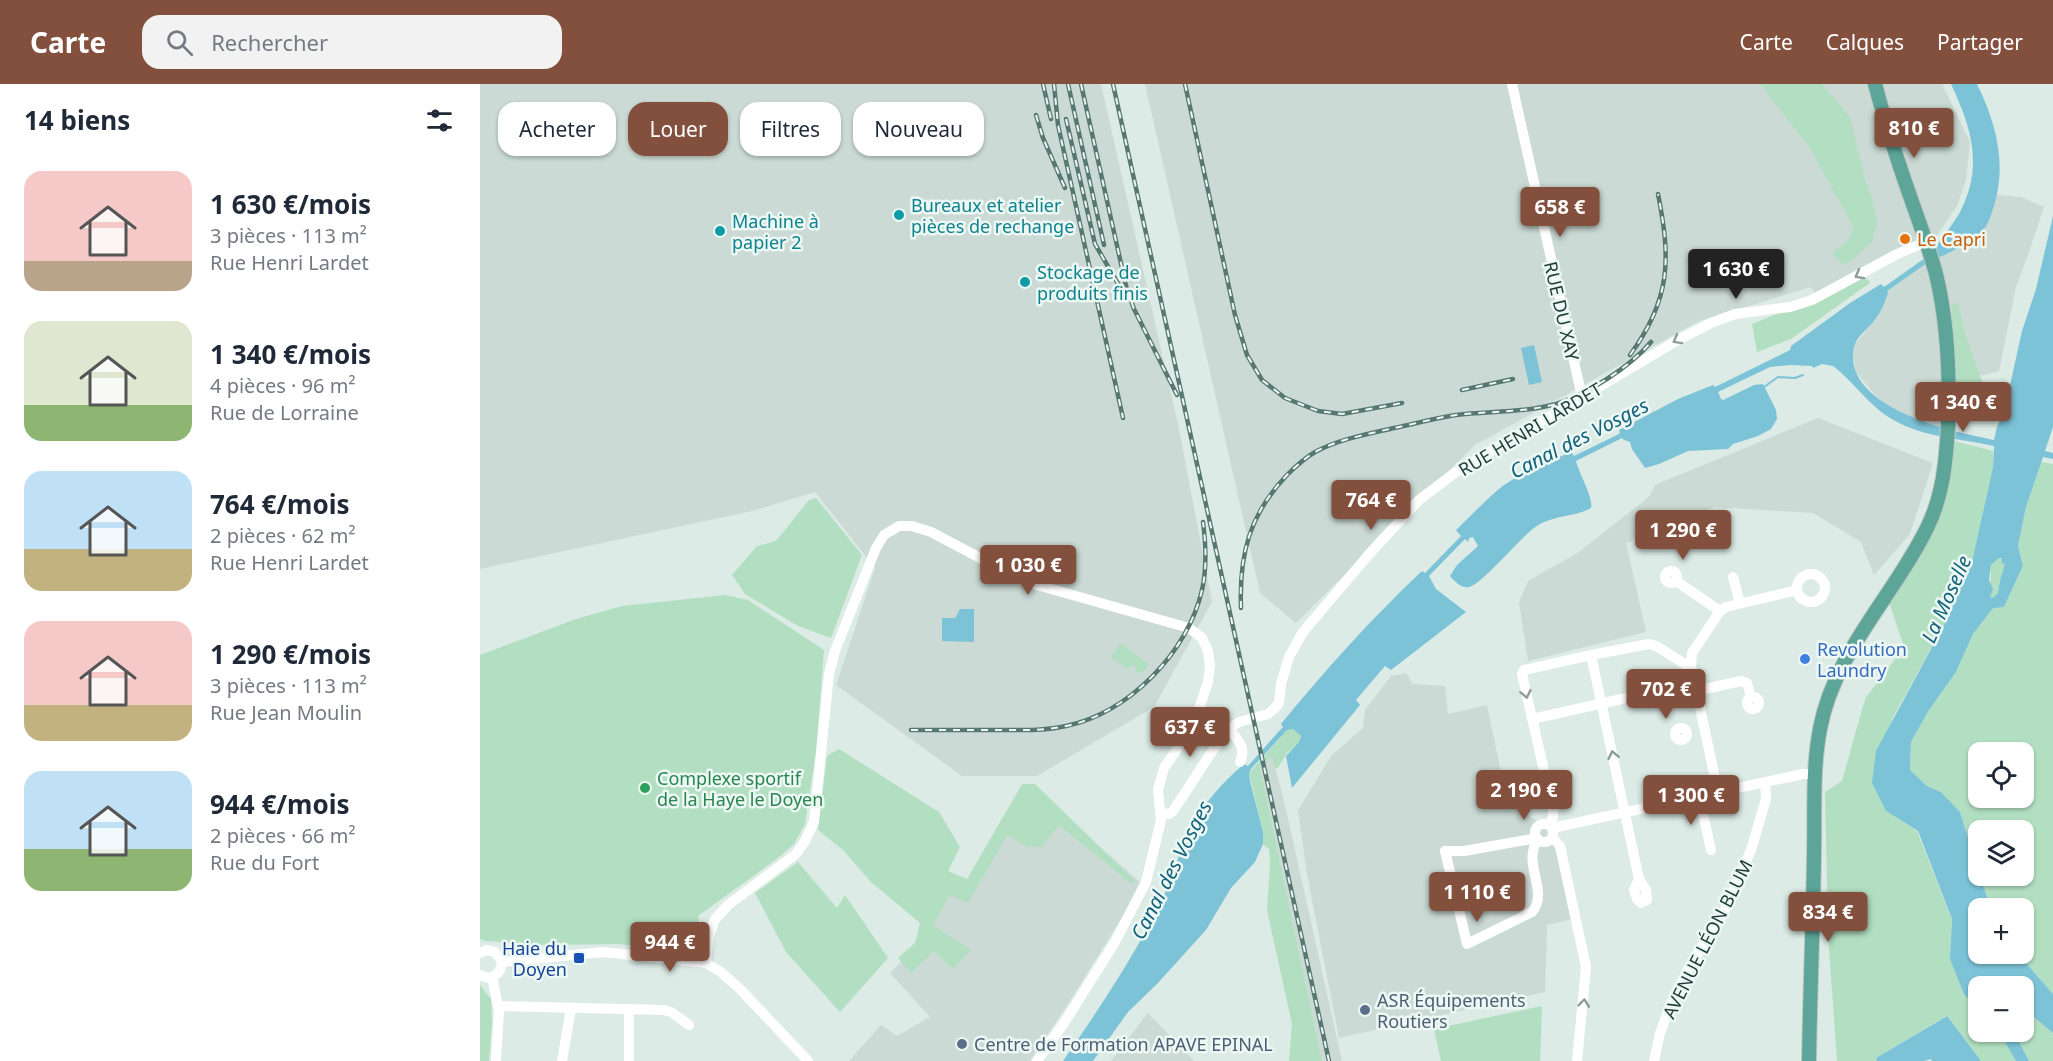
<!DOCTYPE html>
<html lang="fr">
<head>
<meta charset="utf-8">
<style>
	:root { --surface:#fff; --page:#f2f2f3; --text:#1f2937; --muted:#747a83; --accent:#84503e }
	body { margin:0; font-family:"Noto Sans",sans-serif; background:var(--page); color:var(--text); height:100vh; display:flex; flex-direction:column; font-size:22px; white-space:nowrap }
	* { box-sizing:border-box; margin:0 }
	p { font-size:20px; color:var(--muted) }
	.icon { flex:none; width:33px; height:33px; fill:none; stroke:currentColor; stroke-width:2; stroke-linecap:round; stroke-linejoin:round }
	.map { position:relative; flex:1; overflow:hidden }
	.panel { display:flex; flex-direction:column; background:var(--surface); width:480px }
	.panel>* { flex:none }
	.guide { position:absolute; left:18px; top:18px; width:570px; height:54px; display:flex; gap:12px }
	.controls { position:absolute; left:1488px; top:658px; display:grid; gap:12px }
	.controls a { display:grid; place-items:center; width:66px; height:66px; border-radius:12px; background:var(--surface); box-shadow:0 2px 4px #0004; font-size:30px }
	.price { position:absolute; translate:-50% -51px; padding:0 14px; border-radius:6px; background:var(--accent); color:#fff; font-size:20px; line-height:39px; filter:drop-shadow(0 2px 3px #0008) }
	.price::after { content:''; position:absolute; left:50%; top:36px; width:18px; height:14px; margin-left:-9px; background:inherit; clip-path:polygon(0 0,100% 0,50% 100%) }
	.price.selected { background:#222; color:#fff }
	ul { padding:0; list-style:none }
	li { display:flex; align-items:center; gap:18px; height:150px; padding:0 24px }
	li span { display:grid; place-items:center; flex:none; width:168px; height:120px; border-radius:18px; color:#555 }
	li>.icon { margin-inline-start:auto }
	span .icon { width:72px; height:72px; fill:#fffc; stroke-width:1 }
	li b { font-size:26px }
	h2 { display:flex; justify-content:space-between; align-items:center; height:72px; padding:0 24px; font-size:26px }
	.chip { padding:0 21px; border-radius:18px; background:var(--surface); box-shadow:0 2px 4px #0004; font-size:21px; line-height:54px }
	.chip.selected { background:var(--accent); color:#fff }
	header { display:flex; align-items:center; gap:36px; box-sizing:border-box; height:84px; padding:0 30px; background:var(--accent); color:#fff }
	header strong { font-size:28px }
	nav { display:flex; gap:33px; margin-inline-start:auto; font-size:21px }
	.search { width:420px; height:54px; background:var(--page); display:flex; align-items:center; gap:15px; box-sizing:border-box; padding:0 21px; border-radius:18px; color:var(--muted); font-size:22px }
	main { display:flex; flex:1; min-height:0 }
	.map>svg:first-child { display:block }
</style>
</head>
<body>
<header>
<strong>Carte</strong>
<div class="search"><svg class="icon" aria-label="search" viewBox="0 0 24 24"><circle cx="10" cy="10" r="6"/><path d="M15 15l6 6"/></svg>Rechercher</div>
<nav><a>Carte</a><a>Calques</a><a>Partager</a></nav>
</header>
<main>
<section class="panel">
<h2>14 biens<svg class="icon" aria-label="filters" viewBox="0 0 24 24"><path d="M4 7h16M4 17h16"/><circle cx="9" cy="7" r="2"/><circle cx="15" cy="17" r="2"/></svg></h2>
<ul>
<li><span style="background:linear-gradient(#f6c9c9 75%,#b9a48a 0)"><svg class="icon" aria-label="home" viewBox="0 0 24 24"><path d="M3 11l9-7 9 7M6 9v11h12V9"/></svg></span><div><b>1 630 €/mois</b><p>3 pièces · 113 m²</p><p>Rue Henri Lardet</p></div></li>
<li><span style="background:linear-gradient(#dfe7d0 70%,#8fb573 0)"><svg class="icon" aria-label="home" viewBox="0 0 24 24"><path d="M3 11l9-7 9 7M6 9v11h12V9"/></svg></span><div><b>1 340 €/mois</b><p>4 pièces · 96 m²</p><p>Rue de Lorraine</p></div></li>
<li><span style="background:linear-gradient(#bfe0f5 65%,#c2b280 0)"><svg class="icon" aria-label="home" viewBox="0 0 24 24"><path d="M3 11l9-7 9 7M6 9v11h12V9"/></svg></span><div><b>764 €/mois</b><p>2 pièces · 62 m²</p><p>Rue Henri Lardet</p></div></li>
<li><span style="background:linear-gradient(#f6c9c9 70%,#c2b280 0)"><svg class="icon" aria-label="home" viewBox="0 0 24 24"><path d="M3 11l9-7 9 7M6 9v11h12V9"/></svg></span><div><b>1 290 €/mois</b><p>3 pièces · 113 m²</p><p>Rue Jean Moulin</p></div></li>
<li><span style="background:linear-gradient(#bfe0f5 65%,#8fb573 0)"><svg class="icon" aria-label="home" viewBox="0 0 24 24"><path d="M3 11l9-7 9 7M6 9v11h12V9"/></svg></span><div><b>944 €/mois</b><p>2 pièces · 66 m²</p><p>Rue du Fort</p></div></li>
</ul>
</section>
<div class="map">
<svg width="1573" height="977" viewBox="0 0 1573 977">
	<rect width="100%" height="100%" fill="#dcebe5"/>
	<g fill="#cbdad4">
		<path d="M 0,0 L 621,0 L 699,345 L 732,518 L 674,623 L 557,692 L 482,692 L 356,601 L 395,484 L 335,408 L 272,427 L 0,485 Z"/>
		<path d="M 665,0 L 1462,0 L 1490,58 L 1486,96 L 1477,122 L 1453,157 L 1338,215 L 1331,203 L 1219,237 L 995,361 L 816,539 L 780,509 Z"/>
		<path d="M 1517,111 L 1541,113 L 1564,123 L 1549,168 L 1536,203 L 1519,287 L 1500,292 L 1486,252 L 1478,219 L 1471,219 L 1476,348 L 1433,334 L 1404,319 L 1395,311 L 1376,288 L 1373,272 L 1375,260 L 1395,236 L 1406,207 L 1458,171 L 1458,173 L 1469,169 L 1502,146 L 1510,135 Z"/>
		<path d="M 1338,334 L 1453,379 L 1430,450 L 1394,491 L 1381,458 L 1333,429 L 1234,423 L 1146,459 L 1166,548 L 1048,577 L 1039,518 L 1048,497 L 1099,468 L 1170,412 L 1175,401 Z"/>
		<path d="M 926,589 L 933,600 L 965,602 L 968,630 L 1007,621 L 1022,693 L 1050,733 L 1070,743 L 1092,835 L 1067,841 L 1065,908 L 859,954 L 827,790 L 818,726 L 852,671 L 883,644 L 885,626 L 911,592 Z"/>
		<path d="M 792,671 L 804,717 L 862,977 L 842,977 L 780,683 Z"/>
		<path d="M 548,700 L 660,798 L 649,822 L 586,923 L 550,977 L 369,977 L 401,941 L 417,952 L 450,933 L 410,889 L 439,860 L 470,794 L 486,805 Z"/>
		<path d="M 668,929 L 714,977 L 631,977 Z"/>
	</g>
	<g fill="#b2dfc1" fill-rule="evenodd">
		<path d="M 1280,0 L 1342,0 L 1370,33 L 1385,96 L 1393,118 L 1397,138 L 1392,158 L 1378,171 L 1364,181 L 1352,170 L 1371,153 L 1373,142 L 1330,64 Z"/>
		<path d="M 1383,194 L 1387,195 L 1390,199 L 1311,255 L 1277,268 L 1272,240 Z"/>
		<path d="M 1471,219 L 1478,219 L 1486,252 L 1503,300 L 1484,340 L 1476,333 Z"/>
		<path d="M 1474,357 L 1513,367 L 1513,383 L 1491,482 L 1464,541 L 1412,635 L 1406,727 L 1437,747 L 1472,836 L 1470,875 L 1496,923 L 1498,925 L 1498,948 L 1519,948 L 1536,977 L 1501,977 L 1466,932 L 1396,974 L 1397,977 L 1357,977 L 1348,850 L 1345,708 L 1362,697 L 1385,615 L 1424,563 L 1409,518 C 1432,488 1453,453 1465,417 C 1470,398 1472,377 1474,357 Z"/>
		<path d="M 1561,378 L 1573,380 L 1573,910 L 1538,870 L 1544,870 L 1544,825 L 1511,825 L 1500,792 L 1544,792 L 1544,747 L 1498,747 L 1498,786 L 1480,728 L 1461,708 L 1447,702 L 1430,686 L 1431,658 L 1449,626 L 1476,588 L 1493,550 L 1513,523 L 1524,523 L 1543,483 L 1538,462 L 1546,423 ZM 1498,669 L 1544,669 L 1544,714 L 1498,714 Z"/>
		<path d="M 336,414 L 382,471 L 351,554 L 318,542 L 265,510 L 252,491 L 277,462 L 296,457 L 329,416 Z"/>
		<path d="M 1518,474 L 1527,477 L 1520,496 L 1518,509 L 1513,514 L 1510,513 L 1511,481 Z"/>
		<path d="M 245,511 L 268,516 L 344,566 L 336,668 L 325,740 L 314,760 L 298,774 L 218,832 L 223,860 L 217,867 L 137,860 L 68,861 L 5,857 L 0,855 L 0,571 L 96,535 L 142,522 Z"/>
		<path d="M 640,559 L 669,580 L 665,587 L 655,589 L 656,583 L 653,581 L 648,585 L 631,574 Z"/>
		<path d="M 813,645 L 821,651 L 819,658 L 807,669 L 798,684 L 795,684 L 792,672 L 780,683 L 842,977 L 809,977 L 812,940 L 787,826 L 790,778 L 789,765 L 783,760 L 783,748 L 769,689 L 807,646 Z"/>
		<path d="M 359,665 L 459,728 L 480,763 L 468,787 L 487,795 L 542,700 L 555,700 L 655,797 L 650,799 L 579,741 L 561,763 L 548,763 L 527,751 L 488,819 L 470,811 L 453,841 L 491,866 L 473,885 L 454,867 L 431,889 L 418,874 L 435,859 L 440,839 L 390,797 L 363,766 L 338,746 L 347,672 Z"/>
		<path d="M 318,778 L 357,824 L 365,811 L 408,874 L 360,928 L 306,868 L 275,809 Z"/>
		<path d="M 0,901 L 11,915 L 12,938 L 9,977 L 0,977 Z"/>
		<path d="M 1062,922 L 1060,977 L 961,977 L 954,945 Z"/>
		<path d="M 1544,925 L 1573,949 L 1573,977 L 1549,977 L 1534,948 L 1544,948 Z"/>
	</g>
	<g fill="#7dc3d7" fill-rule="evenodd">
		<path d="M 1471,0 L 1497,0 C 1516,39 1527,79 1514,122 C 1511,131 1509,140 1502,147 C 1490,158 1473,167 1458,174 L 1457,172 L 1407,207 L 1408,209 C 1405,218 1402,226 1396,234 C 1390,244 1377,251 1374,263 C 1361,324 1473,348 1514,356 L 1517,343 L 1525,324 L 1542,247 L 1556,205 L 1573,132 L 1573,343 L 1565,367 L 1573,369 L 1573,375 L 1563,373 L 1546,423 L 1538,462 L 1543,482 L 1524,523 L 1513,524 L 1493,550 L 1476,588 L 1449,626 L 1431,658 L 1430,686 L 1447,702 L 1461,708 L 1480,728 L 1498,786 L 1498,792 L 1500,792 L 1511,825 L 1498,825 L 1498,870 L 1538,870 L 1573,910 L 1573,949 L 1544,925 L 1544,903 L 1508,903 L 1504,899 L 1498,903 L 1498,925 L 1484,910 L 1470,875 L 1472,835 L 1438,747 L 1406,727 L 1392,699 L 1396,667 L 1464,541 L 1491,482 L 1513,383 L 1514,362 C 1475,353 1432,353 1400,327 C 1383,313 1370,295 1353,282 L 1342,280 L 1333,284 L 1332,282 L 1310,281 L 1290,283 L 1238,308 L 1241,315 L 1243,316 L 1274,301 L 1283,300 L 1296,326 L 1297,335 L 1291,345 L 1278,352 L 1253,360 L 1248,365 L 1208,367 L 1179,380 L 1165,384 L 1152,365 L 1150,358 L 1144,356 L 1142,354 L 1096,377 C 1099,389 1114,415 1111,424 C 1093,434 1073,430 1054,444 C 1039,455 1002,500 989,503 C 982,505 974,497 970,492 L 977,481 L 998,462 L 993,453 L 989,454 L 988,458 L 985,455 L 949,492 L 956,505 L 986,528 L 911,586 L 905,582 L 876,616 L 880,621 L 812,704 L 806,672 L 819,658 L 821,652 L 813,645 L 807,646 L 771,685 L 769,689 L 770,697 L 783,748 L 783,760 L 775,778 L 751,804 L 726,846 L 677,900 L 648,928 L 613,977 L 583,977 C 617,928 651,877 678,824 C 691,800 697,772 709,747 C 721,722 743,698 764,680 L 768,682 L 800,646 L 803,643 L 801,640 C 845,586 892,534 942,487 L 945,489 L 981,452 L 976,446 C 992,431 1007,414 1024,401 C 1044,387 1069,378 1091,368 L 1094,372 L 1137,351 L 1140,349 L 1139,346 L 1198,315 L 1233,301 L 1235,303 L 1310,266 L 1311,262 L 1370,219 L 1401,200 L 1404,203 L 1455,167 L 1455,164 C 1462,153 1472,142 1479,130 C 1504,83 1492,45 1471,0 ZM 1519,474 L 1521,474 L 1523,481 L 1526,477 L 1520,496 L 1518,509 L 1513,514 L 1510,513 L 1513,505 L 1509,496 L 1511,481 Z"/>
		<path d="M 1054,261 L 1062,298 L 1049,301 L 1041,264 Z"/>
		<path d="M 480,525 L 494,525 L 494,558 L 462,557 L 462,534 L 475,534 Z"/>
		<path d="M 1467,932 L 1501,977 L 1452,977 L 1451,975 L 1444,977 L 1397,977 L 1396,974 Z"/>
		<path d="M 1519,948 L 1534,948 L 1549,977 L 1536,977 Z"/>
	</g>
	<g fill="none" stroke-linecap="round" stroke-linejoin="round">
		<path stroke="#7dc3d7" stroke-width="2" d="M 1284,303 L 1298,293 L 1315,294 L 1323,291"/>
		<defs>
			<path id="major" d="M 1329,977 C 1330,909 1333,841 1334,772 C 1335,729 1332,687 1340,645 C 1354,568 1415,511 1448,442 C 1463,411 1466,377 1468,343 C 1470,292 1468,240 1456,190 C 1449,164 1439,138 1430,112 C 1417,75 1405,38 1395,0"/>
		</defs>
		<use href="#major" stroke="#c0c8c6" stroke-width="16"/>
		<g stroke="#fff" stroke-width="10">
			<path d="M 1032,0 L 1102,313"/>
			<circle cx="1191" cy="493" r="6"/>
			<circle cx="1331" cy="504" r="14"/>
			<path d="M 1253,493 L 1260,519"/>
			<path d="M 1196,497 L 1240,527"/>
			<path d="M 1111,571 L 1169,560 L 1176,562 L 1208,582 L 1211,582"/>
			<path d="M 1216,607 L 1261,597 L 1267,599 L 1271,613"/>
			<circle cx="1273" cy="619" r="6"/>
			<path d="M 1052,635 L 1173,608"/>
			<circle cx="1201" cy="650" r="6"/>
			<path d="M 749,645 C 758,656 767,664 760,678"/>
			<path d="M 1238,708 L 1211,582 L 1212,569 L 1240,527 L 1246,523 L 1317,506"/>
			<path d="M 1219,712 L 1231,766"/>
			<path d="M 681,729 L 689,730 L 693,727 L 731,669 L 749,645 L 759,638 L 788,630 L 794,625 L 799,619 L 801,600 L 809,573 L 823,548 L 890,469 L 939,416 L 976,388 L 1198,256 L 1231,239 L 1255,230 L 1310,223 L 1332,216 L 1417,170 L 1446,158"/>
			<circle cx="1064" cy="749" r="9"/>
			<path d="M 1069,741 L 1073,734 L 1073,726 L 1042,590 L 1044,586 L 1111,571 L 1159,795 L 1166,806 L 1167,816 L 1161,819 L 1157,815 L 1154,806 L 1159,795"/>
			<path d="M 1072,744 L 1323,690 L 1335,690"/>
			<path d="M 1072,753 L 1080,762 L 1106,883 L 1097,977"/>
			<path d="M 965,767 L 987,860 L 1052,828 C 1070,807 1041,780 1058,755"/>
			<path d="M 965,767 L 984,767 L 1057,754"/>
			<path d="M 0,869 L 6,866 L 15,868 L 22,878 C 21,891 11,897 0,891"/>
			<path d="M 22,878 L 123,868 L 226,879 L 241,888 L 260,905 L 328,977"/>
			<path d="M 226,879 L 229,852 L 235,835 L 248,821 L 316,770 L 325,757 L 334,738 L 349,590 L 355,567 L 396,464 L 404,451 L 419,442 L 432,442 L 451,448 L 523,486 L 557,501 L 709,544 L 722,554 L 728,567 L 730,582 L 728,598 L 719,625 L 702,658 L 684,684 L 678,706 L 681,736 L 666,798 L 635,858 L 584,939 L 557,977"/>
			<path d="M 12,893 L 19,927 L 16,977"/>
			<path d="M 19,922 L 184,926 L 191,928 L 209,941"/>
			<path d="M 149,926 L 149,977"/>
			<path d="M 82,977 L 91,924"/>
			<path d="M 1174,977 L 1180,949 L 1194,912 L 1212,878 L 1245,826 L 1271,766 L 1286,715 L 1285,698"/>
		</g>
		<use href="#major" stroke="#5ca598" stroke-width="14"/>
		<defs>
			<g id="rail">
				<path d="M 563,0 L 571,35"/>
				<path d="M 574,0 L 578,41 L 643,334"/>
				<path d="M 588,0 L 624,161"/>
				<path d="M 601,0 L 646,202 L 654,225 L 697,311"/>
				<path d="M 633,0 L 849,977"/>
				<path d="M 705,0 L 755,231 L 767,271 L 782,296 L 805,314 L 838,327 L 862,330 L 922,319"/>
				<path d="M 556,31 L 563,54 L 585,104"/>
				<path d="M 586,35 L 615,160 L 644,210"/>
				<path d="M 1150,271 C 1191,215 1191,175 1178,110"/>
				<path d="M 982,306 L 1033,295"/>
				<path d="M 761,524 C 759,471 769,431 807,391 C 815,383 825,374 835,368 C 859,355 888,350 914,344 C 934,340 955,334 976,331 C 1009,327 1043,329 1076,320 C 1106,311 1150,283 1171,258"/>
				<path d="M 431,646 C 460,646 489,646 518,646 C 541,646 564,647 586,642 C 649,629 708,568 722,506 C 727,484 726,461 723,438"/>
			</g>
		</defs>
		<use href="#rail" stroke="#577871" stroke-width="4.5"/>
		<use href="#rail" stroke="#edf7f3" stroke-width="2" stroke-dasharray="7" stroke-linecap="butt"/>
	</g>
	<defs><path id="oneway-chevron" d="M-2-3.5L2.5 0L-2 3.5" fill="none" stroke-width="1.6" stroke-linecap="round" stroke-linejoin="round" transform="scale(1.5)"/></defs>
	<g stroke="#8e9d9a">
		<use href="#oneway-chevron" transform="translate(1379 191) rotate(151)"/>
		<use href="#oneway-chevron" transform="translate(1197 256) rotate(151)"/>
		<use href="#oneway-chevron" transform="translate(1046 610) rotate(78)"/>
		<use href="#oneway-chevron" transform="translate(1133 671) rotate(-102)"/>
		<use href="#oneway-chevron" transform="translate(1104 919) rotate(-83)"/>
	</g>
	<g fill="#0f9aa8" stroke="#edf7f3" stroke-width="2">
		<circle cx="419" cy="131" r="6"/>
		<circle cx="240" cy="147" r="6"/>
		<circle cx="545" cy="198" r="6"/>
	</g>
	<circle fill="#e8710a" stroke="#edf7f3" stroke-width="2" cx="1425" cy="155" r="6"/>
	<circle fill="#3f7fe0" stroke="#edf7f3" stroke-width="2" cx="1325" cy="575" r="6"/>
	<circle fill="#2e9e5b" stroke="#edf7f3" stroke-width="2" cx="165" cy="704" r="6"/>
	<rect fill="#1a4fb4" stroke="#edf7f3" stroke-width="2" x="93" y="868" width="12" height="12" rx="3"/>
	<g fill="#5c6f8a" stroke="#edf7f3" stroke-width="2">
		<circle cx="885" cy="926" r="6"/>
		<circle cx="482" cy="960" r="6"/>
	</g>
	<g text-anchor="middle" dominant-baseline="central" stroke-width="5" stroke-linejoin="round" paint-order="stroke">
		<g font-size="18" fill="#0d838f" stroke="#edf7f3" text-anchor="start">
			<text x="431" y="121">Bureaux et atelier<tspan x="431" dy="21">pièces de rechange</tspan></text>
			<text x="252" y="137">Machine à<tspan x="252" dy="21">papier 2</tspan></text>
			<text x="557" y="188">Stockage de<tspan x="557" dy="21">produits finis</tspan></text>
		</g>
		<g font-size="18" fill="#c56008" stroke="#edf7f3" text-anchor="start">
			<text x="1437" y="155">Le Capri</text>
		</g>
		<g font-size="18" fill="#1d3b35" stroke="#edf7f3">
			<text transform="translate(1082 227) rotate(77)">RUE DU XAY</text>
			<text transform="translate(1050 345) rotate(-31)">RUE HENRI LARDET</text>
			<text transform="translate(1227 855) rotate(-63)">AVENUE LÉON BLUM</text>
		</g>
		<g font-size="18" fill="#366cbe" stroke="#edf7f3" text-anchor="start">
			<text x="1337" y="565">Revolution<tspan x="1337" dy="21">Laundry</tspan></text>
		</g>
		<g font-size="18" fill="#27864d" stroke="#edf7f3" text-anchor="start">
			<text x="177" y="694">Complexe sportif<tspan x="177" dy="21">de la Haye le Doyen</tspan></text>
		</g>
		<g font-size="18" fill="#164399" stroke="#edf7f3" text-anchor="end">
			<text x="87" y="864">Haie du<tspan x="87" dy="21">Doyen</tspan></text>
		</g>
		<g font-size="18" fill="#4e5e75" stroke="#edf7f3" text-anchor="start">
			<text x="897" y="916">ASR Équipements<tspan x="897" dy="21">Routiers</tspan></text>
			<text x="494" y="960">Centre de Formation APAVE EPINAL</text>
		</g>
		<g font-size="20" font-style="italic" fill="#11637d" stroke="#edf7f3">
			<text transform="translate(1099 354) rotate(-27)">Canal des Vosges</text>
			<text transform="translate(1466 515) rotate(-66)">La Moselle</text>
			<text transform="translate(691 786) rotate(-63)">Canal des Vosges</text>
		</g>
	</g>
</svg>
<div class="controls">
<a><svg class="icon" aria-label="locate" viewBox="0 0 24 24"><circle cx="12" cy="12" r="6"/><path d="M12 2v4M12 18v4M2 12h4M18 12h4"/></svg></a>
<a><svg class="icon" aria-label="layers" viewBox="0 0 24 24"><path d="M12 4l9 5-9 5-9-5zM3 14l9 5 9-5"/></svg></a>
<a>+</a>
<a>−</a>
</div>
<b class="price" style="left:1434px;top:75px">810 €</b>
<b class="price" style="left:1080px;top:154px">658 €</b>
<b class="price selected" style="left:1256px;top:216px">1 630 €</b>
<b class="price" style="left:1483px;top:349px">1 340 €</b>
<b class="price" style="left:891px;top:447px">764 €</b>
<b class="price" style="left:1203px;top:477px">1 290 €</b>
<b class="price" style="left:548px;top:512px">1 030 €</b>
<b class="price" style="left:1186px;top:636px">702 €</b>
<b class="price" style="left:710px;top:674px">637 €</b>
<b class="price" style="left:1044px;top:737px">2 190 €</b>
<b class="price" style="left:1211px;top:742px">1 300 €</b>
<b class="price" style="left:997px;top:839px">1 110 €</b>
<b class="price" style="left:1348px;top:859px">834 €</b>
<b class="price" style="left:190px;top:889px">944 €</b>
<div class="guide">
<a class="chip">Acheter</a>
<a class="chip selected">Louer</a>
<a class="chip">Filtres</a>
<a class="chip">Nouveau</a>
</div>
</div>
</main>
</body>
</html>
